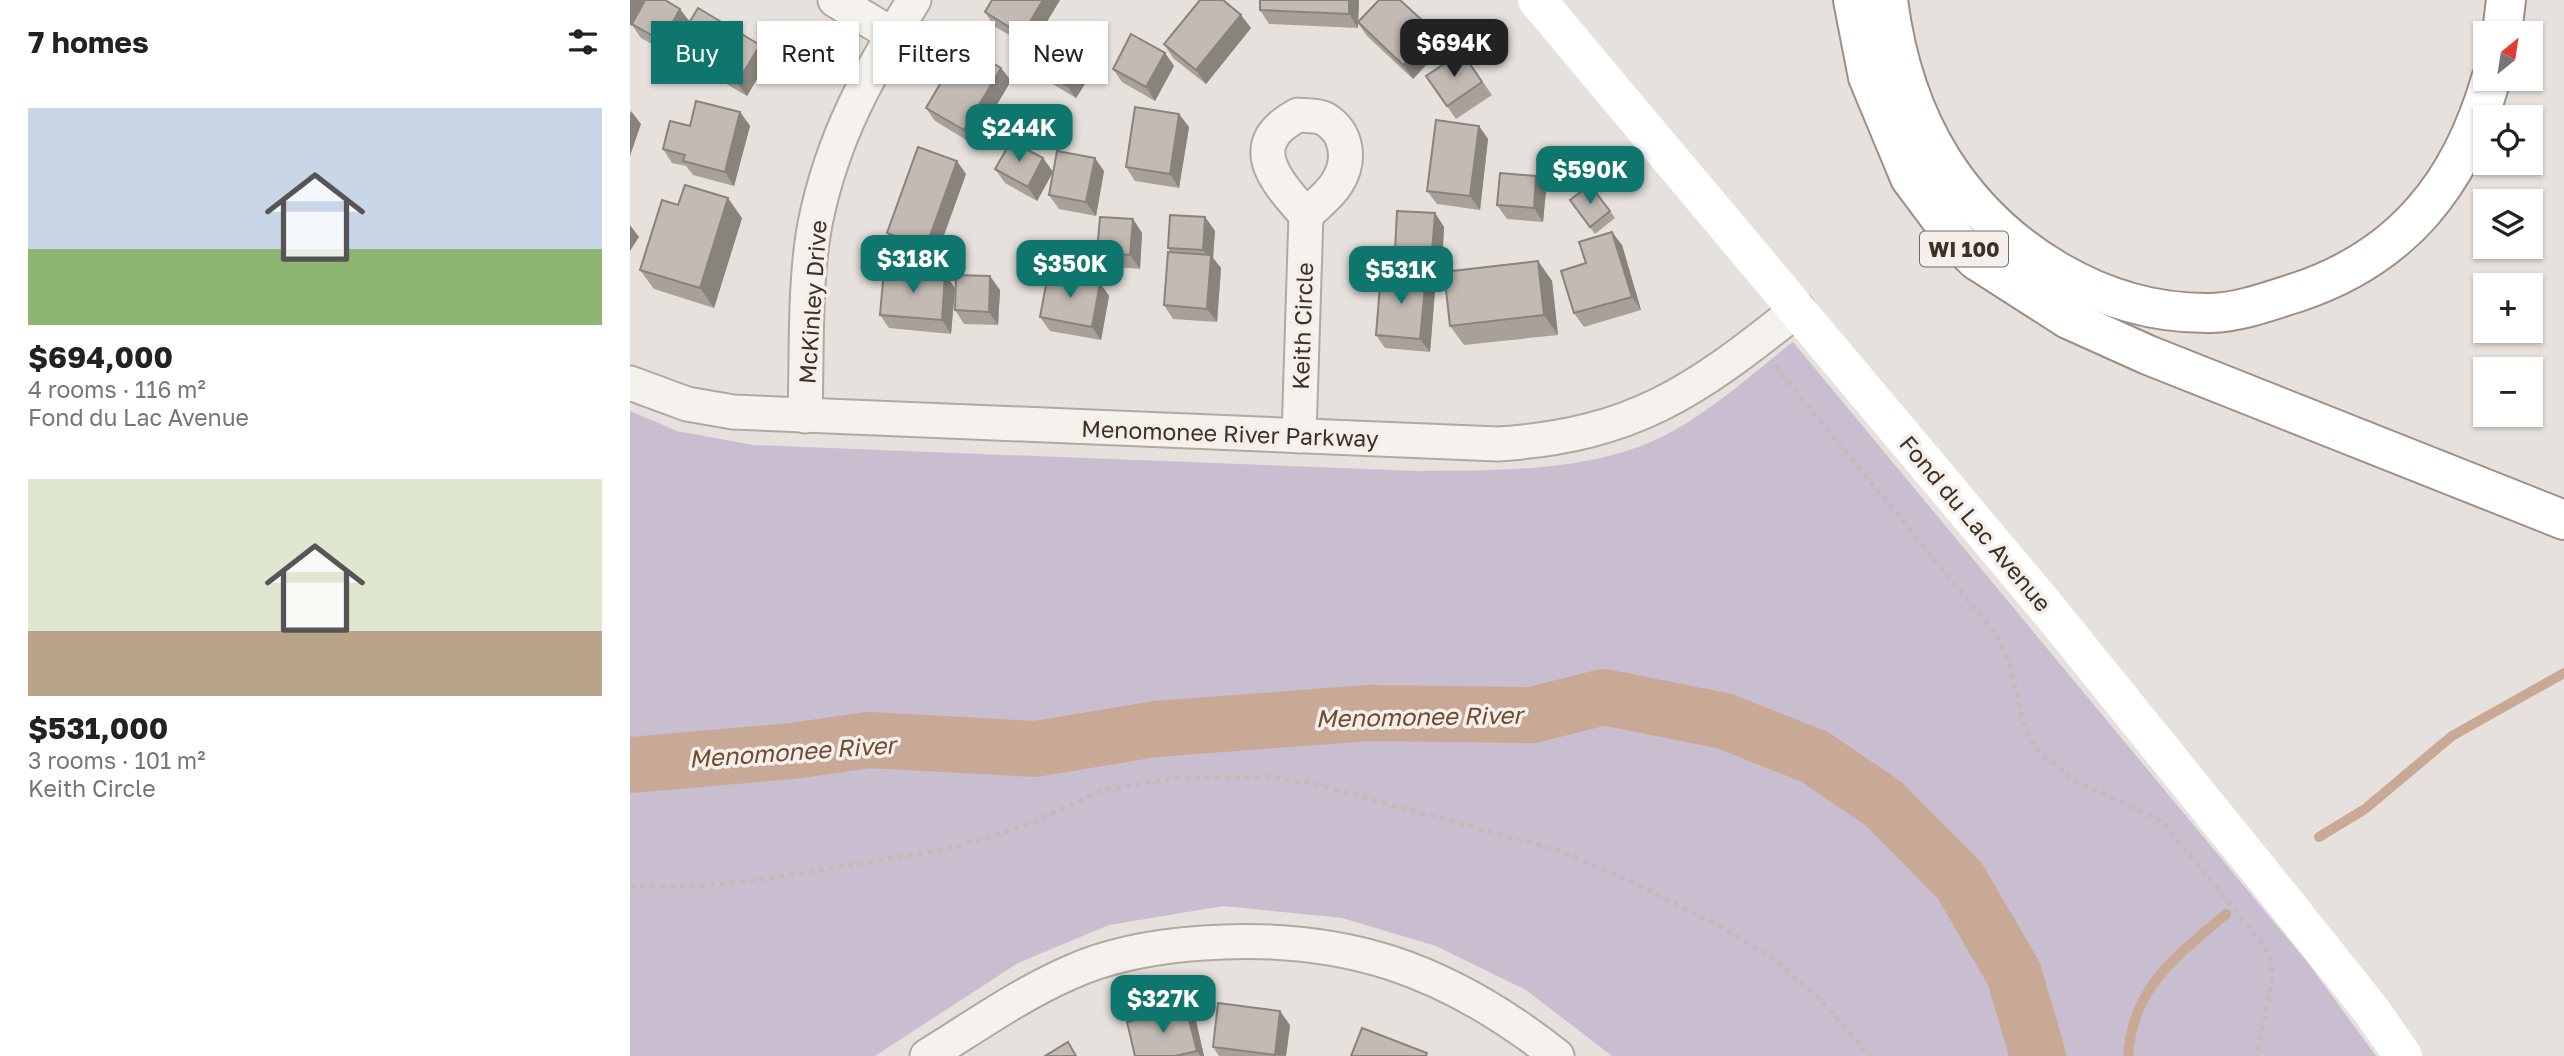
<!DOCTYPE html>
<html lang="en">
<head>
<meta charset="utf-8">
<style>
	:root { --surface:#fff; --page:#f6f6f6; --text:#222; --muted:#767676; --accent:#0f766e }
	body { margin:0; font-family:"Golos Text",sans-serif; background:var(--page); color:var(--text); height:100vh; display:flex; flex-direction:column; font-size:26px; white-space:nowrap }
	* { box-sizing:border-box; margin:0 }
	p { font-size:23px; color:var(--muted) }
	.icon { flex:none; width:38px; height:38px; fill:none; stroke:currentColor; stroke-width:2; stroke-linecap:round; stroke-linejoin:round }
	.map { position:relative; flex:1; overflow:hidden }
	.drawer { display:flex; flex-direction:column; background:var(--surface); width:630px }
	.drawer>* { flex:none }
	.hud { position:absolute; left:21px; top:21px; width:665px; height:63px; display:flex; gap:14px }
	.needle { width:46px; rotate:30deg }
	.tools { position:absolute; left:1843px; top:21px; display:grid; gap:14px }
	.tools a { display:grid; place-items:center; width:70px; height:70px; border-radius:0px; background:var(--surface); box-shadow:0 2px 5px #0004; font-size:35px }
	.price { position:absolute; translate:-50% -60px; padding:0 16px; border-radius:14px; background:var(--accent); color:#fff; font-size:23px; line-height:46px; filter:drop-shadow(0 2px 4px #0008) }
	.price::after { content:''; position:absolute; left:50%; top:42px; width:21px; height:16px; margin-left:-10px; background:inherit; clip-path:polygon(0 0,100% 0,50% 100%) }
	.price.current { background:#222; color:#fff }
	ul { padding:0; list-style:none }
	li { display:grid; align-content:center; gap:14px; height:371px; padding:0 28px }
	li span { display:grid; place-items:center; height:217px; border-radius:0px; color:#555 }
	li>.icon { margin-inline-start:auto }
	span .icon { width:126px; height:126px; fill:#fffc; stroke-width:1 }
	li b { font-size:30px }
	h2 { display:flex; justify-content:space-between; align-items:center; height:84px; padding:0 28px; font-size:30px }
	.chip { padding:0 24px; border-radius:0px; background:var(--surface); box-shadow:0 2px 5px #0004; font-size:24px; line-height:63px }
	.chip.current { background:var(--accent); color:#fff }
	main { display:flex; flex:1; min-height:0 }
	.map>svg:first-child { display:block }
</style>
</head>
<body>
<main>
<section class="drawer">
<h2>7 homes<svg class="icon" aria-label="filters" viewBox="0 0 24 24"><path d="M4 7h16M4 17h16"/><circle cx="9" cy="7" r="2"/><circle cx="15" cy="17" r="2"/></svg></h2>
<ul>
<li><span style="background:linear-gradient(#c9d6e8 65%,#8fb573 0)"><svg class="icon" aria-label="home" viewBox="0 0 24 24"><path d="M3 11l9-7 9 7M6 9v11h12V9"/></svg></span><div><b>$694,000</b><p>4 rooms · 116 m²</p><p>Fond du Lac Avenue</p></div></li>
<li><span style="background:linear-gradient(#dfe7d0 70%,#b9a48a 0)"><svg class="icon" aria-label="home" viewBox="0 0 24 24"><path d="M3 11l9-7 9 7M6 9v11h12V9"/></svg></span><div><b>$531,000</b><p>3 rooms · 101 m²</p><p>Keith Circle</p></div></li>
</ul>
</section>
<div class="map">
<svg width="1934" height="1056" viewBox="0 0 1934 1056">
	<rect width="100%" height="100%" fill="#e6e1dc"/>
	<path fill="#c9bdd0" d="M 1163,342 L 1678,963 L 1746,1056 L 982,1056 L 896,990 L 806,946 L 712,918 L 593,906 L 479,925 L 388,963 L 245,1056 L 0,1056 L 0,411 L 47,431 L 123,445 L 787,471 C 869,470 969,473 1043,431 C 1086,407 1124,372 1163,342 Z"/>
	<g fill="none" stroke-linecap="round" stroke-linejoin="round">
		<g stroke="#c8a995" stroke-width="10">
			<path d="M 1689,837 L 1735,809 L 1822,736 L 1934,673"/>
			<path d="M 1498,1056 C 1503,986 1547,956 1596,914"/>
		</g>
		<path stroke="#c8a995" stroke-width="56" d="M 0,765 L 162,751 L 239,740 L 405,749 L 525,729 L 738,713 L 902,715 L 974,697 L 1094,721 L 1185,757 L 1254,804 L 1330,881 L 1384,974 L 1408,1056"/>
		<defs>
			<g id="street">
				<path d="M 205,0 L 263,35"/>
				<path d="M 668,115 C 676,116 688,115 695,119 C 718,133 721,161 707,183 C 700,195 686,205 676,215 C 647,182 611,145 668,115 Z"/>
				<path d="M 0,383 L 57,404 L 103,412 L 868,444 C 1004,435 1064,392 1168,309"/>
				<path d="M 175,416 C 177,357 174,281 185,224 C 203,134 238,76 284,0"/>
				<path d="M 669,436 L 676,215"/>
				<path d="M 297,1056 C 344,1027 389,995 439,973 C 480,954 529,946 573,943 C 714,933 817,969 927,1056"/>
			</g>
			<g id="highway">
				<path d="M 1223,0 L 1238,77 L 1280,178 L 1327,241 L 1346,260 L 1438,319 L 1518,355 L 1934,520"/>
				<path d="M 1258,0 C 1265,55 1282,112 1312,160 C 1369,250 1472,315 1581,313 C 1611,312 1639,301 1668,292 C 1773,257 1831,183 1861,79"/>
				<path d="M 1872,33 L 1876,0"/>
			</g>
		</defs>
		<use href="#street" stroke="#b0a9a1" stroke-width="37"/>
		<use href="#highway" stroke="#9d8f83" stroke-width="42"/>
		<g stroke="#c1bcb6" stroke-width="4.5" stroke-dasharray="5 5" stroke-linecap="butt">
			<path d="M 1145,366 L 1366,634 L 1379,660 L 1394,725 L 1405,748 L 1445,781 L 1532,821 L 1635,947 L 1641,961 L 1643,977 L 1627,1056"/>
			<path d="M 0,886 L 69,886 L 143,878 L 311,850 L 362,837 L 404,822 L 472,790 L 545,778 L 636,777 L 681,783 L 928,850 L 994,878 L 1097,930 L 1142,958 L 1189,998 L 1240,1056"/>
		</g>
		<use href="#street" stroke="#f5f2ee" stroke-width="33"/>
		<path stroke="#fff" stroke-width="38" d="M 907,0 L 1413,603 L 1650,896 L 1741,1010 L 1773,1056"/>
		<use href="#highway" stroke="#fff" stroke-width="38"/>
	</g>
	<g fill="#a8a19a">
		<path d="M 0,0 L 59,22 L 130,45 L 139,58 L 117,96 L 54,59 L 46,47 L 42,55 L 11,38 L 2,25 L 2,26 L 0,25 Z"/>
		<path d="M 362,0 L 430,0 L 401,48 L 364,26 L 355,12 Z"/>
		<path d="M 630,0 L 729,0 L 728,22 L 805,32 L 814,46 L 783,79 L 737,36 L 728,23 L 728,28 L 639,24 L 630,10 Z"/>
		<path d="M 621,28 L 576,84 L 543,58 L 534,44 Z"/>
		<path d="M 832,52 L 862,95 L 826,119 L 796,76 Z"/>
		<path d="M 535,53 L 544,66 L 525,101 L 492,82 L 483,69 Z"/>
		<path d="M 453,57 L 463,71 L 446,98 L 416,80 L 406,66 Z"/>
		<path d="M 371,68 L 381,81 L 343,144 L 305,121 L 296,108 Z"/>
		<path d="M 110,112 L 120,126 L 104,186 L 63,175 L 56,166 L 42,163 L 33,149 Z"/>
		<path d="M 549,114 L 559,127 L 549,188 L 505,181 L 496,167 Z"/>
		<path d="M 849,126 L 858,139 L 850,210 L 807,204 L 797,191 Z"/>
		<path d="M 413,158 L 423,172 L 407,201 L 375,183 L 365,169 Z"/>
		<path d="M 474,171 L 466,216 L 429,209 L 419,195 Z"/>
		<path d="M 336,174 L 305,260 L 266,247 L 257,233 Z"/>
		<path d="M 916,190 L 913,222 L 877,219 L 867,205 Z"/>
		<path d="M 48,205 L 112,218 L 84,308 L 24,289 L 10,270 Z"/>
		<path d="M 944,207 L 980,211 L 985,218 L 965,234 Z"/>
		<path d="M 805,213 L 814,227 L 812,266 L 774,263 L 765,250 Z"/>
		<path d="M 575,217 L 585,231 L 583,258 L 591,268 L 587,322 L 543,319 L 534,305 L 540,252 L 538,248 Z"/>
		<path d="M 503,219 L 512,233 L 510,269 L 476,266 L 467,252 Z"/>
		<path d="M 992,245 L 1011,310 L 954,327 L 944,313 L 956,263 Z"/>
		<path d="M 908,261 L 922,281 L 928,335 L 834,345 L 820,326 Z"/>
		<path d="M 470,283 L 479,296 L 471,340 L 420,331 L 410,317 Z"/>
		<path d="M 325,288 L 321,334 L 259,328 L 250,315 Z"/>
		<path d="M 370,290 L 368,325 L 334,324 L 325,310 Z"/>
		<path d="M 805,291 L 800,352 L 755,348 L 746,335 Z"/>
		<path d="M 556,1008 L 566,1021 L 574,1056 L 505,1056 Z"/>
		<path d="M 660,1025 L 656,1056 L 589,1056 L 583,1047 Z"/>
	</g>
	<g fill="#88837d">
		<path d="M 0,0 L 18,0 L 2,26 L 0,24 Z"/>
		<path d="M 413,0 L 430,0 L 401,48 L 392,35 Z"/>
		<path d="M 719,0 L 729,0 L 728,28 L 719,14 Z"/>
		<path d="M 50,9 L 60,22 L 42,55 L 32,41 Z"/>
		<path d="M 611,15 L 621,28 L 576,84 L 566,70 Z"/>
		<path d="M 805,32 L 814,46 L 783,79 L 773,65 Z"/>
		<path d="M 130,45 L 139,58 L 117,96 L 107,83 Z"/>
		<path d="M 535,53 L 544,66 L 525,101 L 516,87 Z"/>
		<path d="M 453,57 L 463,71 L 446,98 L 436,85 Z"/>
		<path d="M 371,68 L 381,81 L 343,144 L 334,130 Z"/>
		<path d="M 1,111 L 11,124 L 0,156 L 0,115 Z"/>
		<path d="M 110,112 L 120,126 L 104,186 L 95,172 Z"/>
		<path d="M 549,114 L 559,127 L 549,188 L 540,174 Z"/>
		<path d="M 849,126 L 858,139 L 850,210 L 840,196 Z"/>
		<path d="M 413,158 L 423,172 L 407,201 L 398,187 Z"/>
		<path d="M 465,158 L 474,171 L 466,216 L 456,202 Z"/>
		<path d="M 327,161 L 336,174 L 305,260 L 296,247 Z"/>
		<path d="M 906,176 L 916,190 L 913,222 L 904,208 Z"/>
		<path d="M 98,198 L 112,218 L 84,308 L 70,288 Z"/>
		<path d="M 805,213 L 814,227 L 812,266 L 802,252 Z"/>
		<path d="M 575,217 L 585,231 L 583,258 L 591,268 L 587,322 L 577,309 L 581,261 L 573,250 Z"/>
		<path d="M 503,219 L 512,233 L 510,269 L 500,255 Z"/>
		<path d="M 0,225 L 9,237 L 0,251 Z"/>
		<path d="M 982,232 L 992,245 L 1011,310 L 1002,297 Z"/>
		<path d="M 908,261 L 922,281 L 928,335 L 914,315 Z"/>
		<path d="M 315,274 L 325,288 L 321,334 L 312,320 Z"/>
		<path d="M 360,276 L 370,290 L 368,325 L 359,312 Z"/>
		<path d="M 796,277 L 805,291 L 800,352 L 790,339 Z"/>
		<path d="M 470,283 L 479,296 L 471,340 L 462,327 Z"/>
		<path d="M 556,1008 L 566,1021 L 574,1056 L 570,1056 L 567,1051 Z"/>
		<path d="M 650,1011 L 660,1025 L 656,1056 L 645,1055 Z"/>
	</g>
	<g fill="#c3bbb3" stroke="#88837d" stroke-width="2">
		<path d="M 15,0 L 35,0 L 50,9 L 32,41 L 2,24 Z"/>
		<path d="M 362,0 L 413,0 L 392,35 L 355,12 Z"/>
		<path d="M 570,0 L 593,0 L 611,15 L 566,70 L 534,44 Z"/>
		<path d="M 630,0 L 719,0 L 719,14 L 630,10 Z"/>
		<path d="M 749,0 L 770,0 L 805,32 L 773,65 L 728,22 Z"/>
		<path d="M 68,8 L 130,45 L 107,83 L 45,46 Z"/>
		<path d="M 501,34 L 535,53 L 516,87 L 483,69 Z"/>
		<path d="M 423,39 L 453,57 L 436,85 L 406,66 Z"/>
		<path d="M 333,45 L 371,68 L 334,130 L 296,108 Z"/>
		<path d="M 832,52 L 852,82 L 817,106 L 796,76 Z"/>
		<path d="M 66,101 L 110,112 L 95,172 L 53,161 L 55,155 L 33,149 L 40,121 L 60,126 Z"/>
		<path d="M 505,107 L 549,114 L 540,174 L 496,167 Z"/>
		<path d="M 806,120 L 849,126 L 840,196 L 797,191 Z"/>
		<path d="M 381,141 L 413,158 L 398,187 L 365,169 Z"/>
		<path d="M 288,147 L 327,161 L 296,247 L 257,233 Z"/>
		<path d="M 427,151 L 465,158 L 456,202 L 419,195 Z"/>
		<path d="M 870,173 L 906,176 L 904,208 L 867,205 Z"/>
		<path d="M 55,185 L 98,198 L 70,288 L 10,270 L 32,200 L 48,205 Z"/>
		<path d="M 960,185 L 980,211 L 960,227 L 940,200 Z"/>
		<path d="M 767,211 L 805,213 L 802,252 L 765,250 Z"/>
		<path d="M 540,215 L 575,217 L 573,250 L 538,248 Z"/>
		<path d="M 470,217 L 503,219 L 500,255 L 467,252 Z"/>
		<path d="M 982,232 L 1002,297 L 944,313 L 931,271 L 956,263 L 949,242 Z"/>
		<path d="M 538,252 L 581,255 L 577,309 L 534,305 Z"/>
		<path d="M 908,261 L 914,315 L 820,326 L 814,272 Z"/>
		<path d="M 254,269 L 315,274 L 312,320 L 250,315 Z"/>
		<path d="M 751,273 L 796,277 L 790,339 L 746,335 Z"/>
		<path d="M 418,274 L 470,283 L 462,327 L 410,317 Z"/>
		<path d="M 326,275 L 360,276 L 359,312 L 325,310 Z"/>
		<path d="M 588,1003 L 650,1011 L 645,1055 L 583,1047 Z"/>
		<path d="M 556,1008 L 567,1051 L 545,1056 L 505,1056 L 497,1022 Z"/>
		<path d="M 732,1028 L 797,1053 L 796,1056 L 721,1056 Z"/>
		<path d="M 438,1042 L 446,1056 L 415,1056 Z"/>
	</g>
	<g text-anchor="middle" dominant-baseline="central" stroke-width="7" stroke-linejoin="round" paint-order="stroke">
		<rect fill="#f4efeb" stroke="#746a60" stroke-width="2" x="1290" y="231.5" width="88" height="35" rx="5"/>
		<g font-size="21" font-weight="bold" fill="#3d3125">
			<text x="1334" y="249">WI 100</text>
		</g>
		<g font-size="23" fill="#3d3125" stroke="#f4efeb">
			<text transform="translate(182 302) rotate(-86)">McKinley Drive</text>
			<text transform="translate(672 326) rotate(-88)">Keith Circle</text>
			<text transform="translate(600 433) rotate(2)">Menomonee River Parkway</text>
			<text transform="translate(1346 523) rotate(50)">Fond du Lac Avenue</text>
		</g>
		<g font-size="24" font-style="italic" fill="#714b2f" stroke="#f4efeb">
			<text transform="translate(789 716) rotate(-1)">Menomonee River</text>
			<text transform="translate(162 751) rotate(-4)">Menomonee River</text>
		</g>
	</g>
</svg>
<div class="tools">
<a><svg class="needle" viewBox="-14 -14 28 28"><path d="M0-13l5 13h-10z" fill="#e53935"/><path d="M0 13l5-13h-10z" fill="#767676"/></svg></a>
<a><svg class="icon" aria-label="locate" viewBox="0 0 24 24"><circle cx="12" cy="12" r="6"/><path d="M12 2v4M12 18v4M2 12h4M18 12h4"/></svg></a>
<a><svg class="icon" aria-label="layers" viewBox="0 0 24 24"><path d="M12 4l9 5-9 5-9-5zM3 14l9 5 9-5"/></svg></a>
<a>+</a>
<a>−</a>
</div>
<b class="price current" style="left:824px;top:79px">$694K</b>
<b class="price" style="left:389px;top:164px">$244K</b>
<b class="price" style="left:960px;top:206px">$590K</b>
<b class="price" style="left:283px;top:295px">$318K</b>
<b class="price" style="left:440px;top:300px">$350K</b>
<b class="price" style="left:771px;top:306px">$531K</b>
<b class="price" style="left:533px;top:1035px">$327K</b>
<div class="hud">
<a class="chip current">Buy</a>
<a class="chip">Rent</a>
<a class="chip">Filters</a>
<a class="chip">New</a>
</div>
</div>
</main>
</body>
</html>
